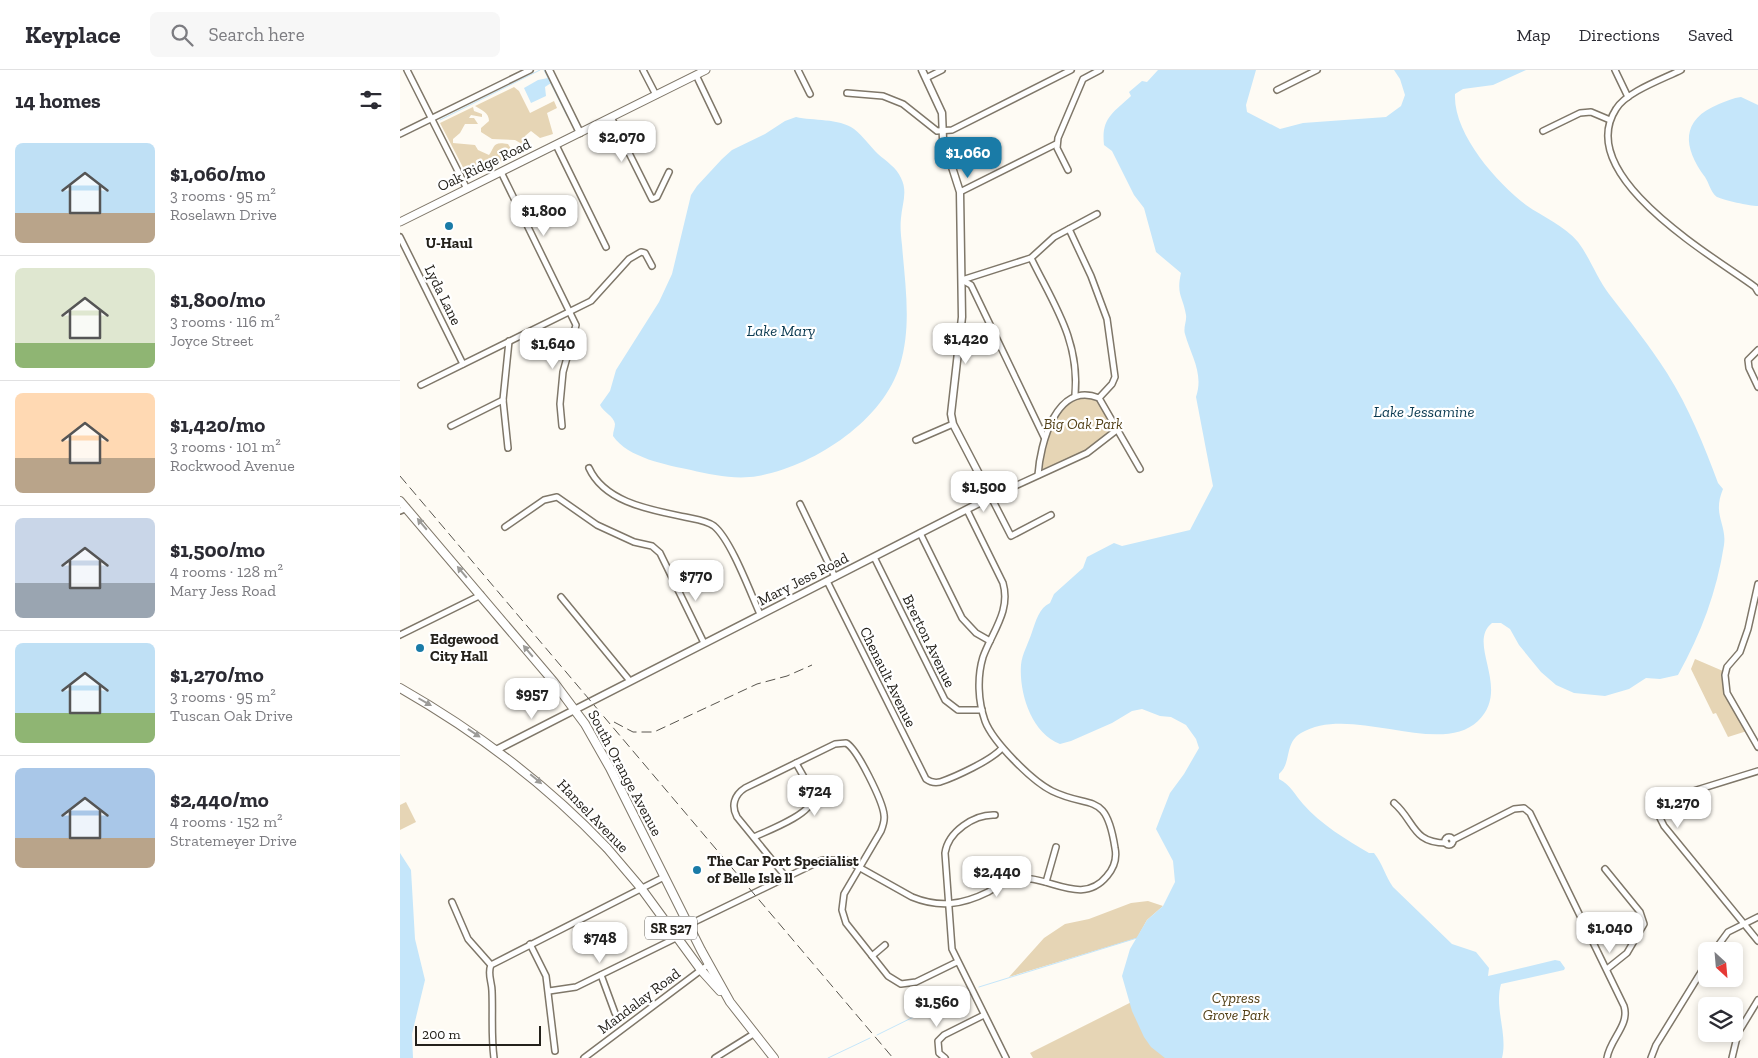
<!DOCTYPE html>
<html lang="en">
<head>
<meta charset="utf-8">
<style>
	:root { --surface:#fff; --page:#f7f7f7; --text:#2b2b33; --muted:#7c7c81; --line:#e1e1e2; --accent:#1a7ba7 }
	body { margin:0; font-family:"Zilla Slab",serif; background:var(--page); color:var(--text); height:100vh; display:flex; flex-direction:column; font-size:19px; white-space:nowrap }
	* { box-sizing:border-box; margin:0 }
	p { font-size:16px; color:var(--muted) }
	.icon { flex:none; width:28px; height:28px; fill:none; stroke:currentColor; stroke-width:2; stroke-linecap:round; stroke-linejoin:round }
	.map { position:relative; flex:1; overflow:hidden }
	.drawer { display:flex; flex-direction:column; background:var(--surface); width:400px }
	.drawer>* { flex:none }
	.needle { width:32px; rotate:154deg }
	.tools { position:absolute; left:1298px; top:872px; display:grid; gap:10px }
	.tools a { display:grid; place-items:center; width:45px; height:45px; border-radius:8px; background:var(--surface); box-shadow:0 2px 8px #0003; font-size:25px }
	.scale { position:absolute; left:15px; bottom:12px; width:126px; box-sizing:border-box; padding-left:5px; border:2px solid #24211b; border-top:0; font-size:14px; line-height:18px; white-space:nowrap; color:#24211b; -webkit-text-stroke:4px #fff; paint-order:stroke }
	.price { position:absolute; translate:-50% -42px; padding:0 11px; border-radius:10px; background:#fff; color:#222; font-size:16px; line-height:32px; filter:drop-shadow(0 1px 2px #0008) }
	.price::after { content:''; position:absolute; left:50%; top:30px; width:15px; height:11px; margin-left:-8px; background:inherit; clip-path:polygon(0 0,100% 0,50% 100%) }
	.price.selected { background:var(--accent); color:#fff }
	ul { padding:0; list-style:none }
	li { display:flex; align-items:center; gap:15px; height:125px; padding:0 15px }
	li+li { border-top:1px solid var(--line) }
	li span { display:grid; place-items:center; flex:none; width:140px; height:100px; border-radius:8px; color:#555 }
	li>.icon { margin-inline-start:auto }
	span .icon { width:60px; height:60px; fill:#fffc; stroke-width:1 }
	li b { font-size:21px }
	h2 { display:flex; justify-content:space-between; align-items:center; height:60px; padding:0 15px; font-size:21px }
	header { display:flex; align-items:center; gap:30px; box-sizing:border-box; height:70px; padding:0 25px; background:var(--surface); border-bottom:1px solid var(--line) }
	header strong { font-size:24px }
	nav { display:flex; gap:28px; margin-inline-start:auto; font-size:18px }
	.search { width:350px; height:45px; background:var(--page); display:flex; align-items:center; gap:12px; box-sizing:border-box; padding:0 18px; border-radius:8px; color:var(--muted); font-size:19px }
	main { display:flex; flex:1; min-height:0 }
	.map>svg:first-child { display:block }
</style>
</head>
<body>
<header>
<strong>Keyplace</strong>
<div class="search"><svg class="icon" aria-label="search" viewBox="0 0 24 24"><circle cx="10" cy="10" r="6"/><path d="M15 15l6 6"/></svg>Search here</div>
<nav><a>Map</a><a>Directions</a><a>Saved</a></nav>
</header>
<main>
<section class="drawer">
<h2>14 homes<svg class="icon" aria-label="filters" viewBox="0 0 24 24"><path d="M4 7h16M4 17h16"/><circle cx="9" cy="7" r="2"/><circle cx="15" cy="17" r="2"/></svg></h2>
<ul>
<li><span style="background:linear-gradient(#bfe0f5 70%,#b9a48a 0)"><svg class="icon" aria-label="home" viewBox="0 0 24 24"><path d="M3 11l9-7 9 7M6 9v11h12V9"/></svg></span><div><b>$1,060/mo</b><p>3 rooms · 95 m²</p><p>Roselawn Drive</p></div></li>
<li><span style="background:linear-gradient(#dfe7d0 75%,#8fb573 0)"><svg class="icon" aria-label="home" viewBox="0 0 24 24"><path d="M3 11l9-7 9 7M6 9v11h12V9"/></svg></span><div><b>$1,800/mo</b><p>3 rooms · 116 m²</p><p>Joyce Street</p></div></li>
<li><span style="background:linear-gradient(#ffd9b3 65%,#b9a48a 0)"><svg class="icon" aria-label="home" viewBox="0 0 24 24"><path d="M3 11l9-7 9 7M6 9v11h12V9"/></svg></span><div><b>$1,420/mo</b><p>3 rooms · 101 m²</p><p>Rockwood Avenue</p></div></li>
<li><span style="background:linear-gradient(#c9d6e8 65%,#9aa5b1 0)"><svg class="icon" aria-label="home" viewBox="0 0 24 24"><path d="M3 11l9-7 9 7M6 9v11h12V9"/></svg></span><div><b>$1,500/mo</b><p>4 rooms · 128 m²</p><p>Mary Jess Road</p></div></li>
<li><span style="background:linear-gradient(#bfe0f5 70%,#8fb573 0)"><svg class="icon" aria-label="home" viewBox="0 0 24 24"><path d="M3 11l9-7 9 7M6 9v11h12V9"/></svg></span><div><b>$1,270/mo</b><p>3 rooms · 95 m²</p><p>Tuscan Oak Drive</p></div></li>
<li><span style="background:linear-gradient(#a9c7e8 70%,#b9a48a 0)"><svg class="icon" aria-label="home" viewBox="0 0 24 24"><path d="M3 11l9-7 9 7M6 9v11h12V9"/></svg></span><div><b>$2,440/mo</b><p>4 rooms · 152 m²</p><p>Stratemeyer Drive</p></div></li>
</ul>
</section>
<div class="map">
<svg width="1358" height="988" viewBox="0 0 1358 988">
	<rect width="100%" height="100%" fill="#fefbf4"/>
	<g fill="#e6d5b5">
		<path d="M 114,17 L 119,21 L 130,43 L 154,31 L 157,38 L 147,43 L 153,64 L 140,68 L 131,61 L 125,66 L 126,70 L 122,74 L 115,70 L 92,69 L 81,62 L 81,58 L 89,51 C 89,43 82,40 75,36 Z"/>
		<path d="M 73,37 L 74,41 L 82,44 L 82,47 L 71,45 L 69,48 L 74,48 L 78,54 L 65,54 L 60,63 L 53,69 L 53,73 L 75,75 L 78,80 L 89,85 C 95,77 92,71 108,74 L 115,85 L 69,109 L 40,53 Z"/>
		<path d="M 680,327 L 696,329 L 713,356 L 712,360 L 692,378 L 641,400 C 643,372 653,340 680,327 Z"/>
		<path d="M 1295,589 L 1323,601 L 1324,621 L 1347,661 L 1328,667 L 1316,643 L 1313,644 L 1291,599 Z"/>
		<path d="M 6,732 L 16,752 L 0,760 L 0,735 Z"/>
		<path d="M 748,831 L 763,836 L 747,850 L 737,868 L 609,907 L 644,868 L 665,854 L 689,849 L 731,833 Z"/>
		<path d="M 859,868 L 919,988 L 633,988 L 630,983 Z"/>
	</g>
	<g fill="#c5e6fa">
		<path d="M 758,0 L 856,0 L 846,35 L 847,42 L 880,59 L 903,53 L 986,47 L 1001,36 L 1005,25 L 1000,9 L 994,0 L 1126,0 L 1093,15 L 1063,19 L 1055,24 C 1053,63 1096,112 1126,135 C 1143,147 1165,156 1178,172 C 1190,188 1197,208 1209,224 C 1229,250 1250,276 1267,303 C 1289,338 1304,375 1318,413 L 1323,419 C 1312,445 1327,454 1324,475 C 1317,521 1301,564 1278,605 L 1260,609 L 1246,608 L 1229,619 L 1205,626 L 1174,623 L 1156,615 L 1141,602 L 1119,575 L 1110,559 L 1101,553 L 1092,553 C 1066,574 1112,618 1078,651 C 1039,688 951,633 901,663 C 884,673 892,693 879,704 L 879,709 C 891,715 895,725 903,734 C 920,754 947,770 969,783 L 974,783 C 983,794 985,806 993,817 L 1052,874 L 1076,882 L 1089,898 L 1088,906 L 1155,890 L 1160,891 L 1165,898 L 1164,900 L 1101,914 C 1094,938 1108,964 1102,988 L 765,988 L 751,977 L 744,967 L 732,941 L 722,906 L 730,879 L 747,850 L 763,836 L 775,812 L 773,791 L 756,759 L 770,723 L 784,704 L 799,678 L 796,669 L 786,655 L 771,647 L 760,646 L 742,639 L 732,641 L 712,653 L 671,671 L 660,674 C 631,663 619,622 621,595 C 622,584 629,572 632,562 C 636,551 639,538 650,533 L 654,524 L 683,498 L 687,487 L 714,473 L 722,476 L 790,460 L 813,416 L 796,327 C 804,303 791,286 785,264 C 783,258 787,251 786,245 C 783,226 776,225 781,203 L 756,182 L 744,138 L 734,125 L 712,81 L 704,75 C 701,48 713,43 731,26 L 729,22 L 742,11 L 747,12 Z"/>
		<path d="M 148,8 L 151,13 L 145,17 L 146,26 L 131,33 L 124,18 L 138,10 Z"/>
		<path d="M 1341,27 L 1358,35 L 1358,136 C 1349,136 1324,130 1317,127 C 1311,123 1309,113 1305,107 C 1283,77 1280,50 1319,34 C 1327,31 1333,28 1341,27 Z"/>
		<path d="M 396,47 C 413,51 439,48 454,59 C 463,66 470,76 478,84 C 486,91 497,98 501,108 C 508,122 502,134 501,148 C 500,157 501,166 502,175 C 505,214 512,256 500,295 C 483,351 414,396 358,406 C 336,410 312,405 291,400 C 267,395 228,388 213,366 C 213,361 215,358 215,354 C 214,346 203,342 200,335 L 210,321 L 216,300 L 259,232 L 272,204 L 291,125 L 297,116 L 322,89 L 332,80 L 365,64 L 385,51 Z"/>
		<path d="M 0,783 L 11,800 L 15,869 L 25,910 L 12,964 L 13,988 L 0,988 Z"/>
	</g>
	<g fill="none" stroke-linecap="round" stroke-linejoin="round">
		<g stroke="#c5e6fa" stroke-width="1">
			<path d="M 144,0 L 167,46"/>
			<path d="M 40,50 L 140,0"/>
			<path d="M 579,917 L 737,868"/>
			<path d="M 477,965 L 564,922"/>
			<path d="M 428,988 L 470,968"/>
		</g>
		<defs>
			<g id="minor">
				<path d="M 7,0 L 67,119"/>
				<path d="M 243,0 L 256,25"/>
				<path d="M 398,0 L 410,24"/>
				<path d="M 1215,0 L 1228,27"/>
				<path d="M 1281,0 C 1263,9 1226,22 1216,39 C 1173,106 1313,186 1355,217 L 1358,222"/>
				<path d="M 296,5 L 318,51"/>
				<path d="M 526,8 L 542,0"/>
				<path d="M 877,20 L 917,0"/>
				<path d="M 447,23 L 483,26 L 503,34 L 537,61 L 552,60 L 671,0"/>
				<path d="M 211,47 L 252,129 L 257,127 L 269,102"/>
				<path d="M 1143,61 L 1180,43 L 1191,42 L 1210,50"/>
				<path d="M 0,64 L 130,0"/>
				<path d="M 156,75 L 206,177"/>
				<path d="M 668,100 L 657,78 L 658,68 L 683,9 L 700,0"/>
				<path d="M 101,102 L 176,255 L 163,302 L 160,334 L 162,356"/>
				<path d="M 560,122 L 656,74"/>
				<path d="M 669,159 L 691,206 L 707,249 L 715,307 L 712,314 L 699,328"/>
				<path d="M 0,167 L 63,294"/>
				<path d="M 631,188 C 654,235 680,271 675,325"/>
				<path d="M 562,210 L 571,215 L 644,367"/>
				<path d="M 562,210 L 631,188 L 654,167 L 697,144"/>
				<path d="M 1358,280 L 1348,290 L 1349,298 L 1358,317"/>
				<path d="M 21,315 L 191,231 L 229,189 L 241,182 L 245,183 L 252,196"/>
				<path d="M 51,356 L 103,330"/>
				<path d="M 516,370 L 553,354"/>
				<path d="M 108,378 L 103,330 L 109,271"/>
				<path d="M 189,398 C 205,433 252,440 285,447 C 294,449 306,450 314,456 C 331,470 350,522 360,544"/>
				<path d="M 638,405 C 640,375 656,310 699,328 L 740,399"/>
				<path d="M 400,434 L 435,507"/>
				<path d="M 0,441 L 7,438"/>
				<path d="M 651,445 L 611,466 L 591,427 L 687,383 L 718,359"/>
				<path d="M 105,457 L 144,430 L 157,427 L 197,455 L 234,472 L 252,476 L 260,483 L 304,573"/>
				<path d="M 520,463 L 562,548 L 576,563 L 590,571"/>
				<path d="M 474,487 L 545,630 L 558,640 L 582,640"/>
				<path d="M 427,511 L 526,709 C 530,712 535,713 540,712 C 555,707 592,690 602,678"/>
				<path d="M 1358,514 L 1348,559 L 1340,582 L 1327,597 L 1325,605 L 1327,623 L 1358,677"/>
				<path d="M 161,527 L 230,611"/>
				<path d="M 0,565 L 81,525"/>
				<path d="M 1358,701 L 1274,727 L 1264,734 L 1260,748 L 1264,756 L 1358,871"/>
				<path d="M 994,733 C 1015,751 1012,773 1046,773"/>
				<path d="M 595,745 C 574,744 548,762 545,783 L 552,879 L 606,988"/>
				<path d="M 354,767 C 367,761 412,744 412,729 C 412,718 401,703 396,693"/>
				<circle cx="1049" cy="771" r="4"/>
				<path d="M 1053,770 L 1114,739 L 1124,738 L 1130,743 L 1224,936 C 1230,955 1210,969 1207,988"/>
				<path d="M 1205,799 L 1240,842 L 1244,854 L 1227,883 L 1207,899"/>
				<path d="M 386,807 L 337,747 C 331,736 334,725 345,718 L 435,674 L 446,673 C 457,678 483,732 484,745 C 485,751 483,756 481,761 L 444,824 L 442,840 L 446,853 L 488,906 L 501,914 L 516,912 L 557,892"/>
				<path d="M 646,812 L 656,777"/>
				<path d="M 52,832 L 68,869 L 91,895"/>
				<path d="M 130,874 L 146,906 L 155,981"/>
				<path d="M 1314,881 L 1328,862 L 1358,847"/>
				<path d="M 472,886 L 485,875"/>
				<path d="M 201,905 L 215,943"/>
				<path d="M 149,921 L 176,917 L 278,867 L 288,855 L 422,790 L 446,790 L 512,827 C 539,838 562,835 588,822 C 596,817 605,811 615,809 C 647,803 681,838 707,806 C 714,798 717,788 715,778 C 706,720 691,740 652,721 C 632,711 593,672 585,651 C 578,631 577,607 583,587 C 592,562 611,541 603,513 L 567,440"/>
				<path d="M 94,988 C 91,965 93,944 92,921 C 92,912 87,904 91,895 L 264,807"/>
				<path d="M 184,988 L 309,894"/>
				<path d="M 315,988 L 355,963"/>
				<path d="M 545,988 L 539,983 L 538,971 L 544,965 L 584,945"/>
				<path d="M 1251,988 L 1256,975 L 1306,894"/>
				<path d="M 1332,988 L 1338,963 L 1358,930"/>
			</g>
			<g id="tertiary">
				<path d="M 149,0 L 180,63"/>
				<path d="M 98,679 L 591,427 L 553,354 L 551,344 L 562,247 L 560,122 L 543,69 L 542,43 L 522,0"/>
			</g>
			<path id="secondary" d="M 0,152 L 306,0"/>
			<g id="primary">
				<path d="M 0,431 L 153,611 L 185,654 L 210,698 L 301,880 L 330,932 L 374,988"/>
				<path d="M 0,618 C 77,662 145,713 206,777"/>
				<path d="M 207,778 L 241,818 L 301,900 L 320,921"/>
			</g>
		</defs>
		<use href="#minor" stroke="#7f7769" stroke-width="8"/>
		<use href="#tertiary" stroke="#7f7769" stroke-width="9"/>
		<use href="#secondary" stroke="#7f7769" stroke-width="9"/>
		<use href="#primary" stroke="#7f7769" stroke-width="10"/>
		<use href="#minor" stroke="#fff" stroke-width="5"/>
		<use href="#tertiary" stroke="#fff" stroke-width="6"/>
		<use href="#secondary" stroke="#fff" stroke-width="7"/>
		<use href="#primary" stroke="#fff" stroke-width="8"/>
		<g stroke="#58554e" stroke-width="1" stroke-dasharray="10 5" stroke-linecap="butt">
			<path d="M 0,406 L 493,988"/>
			<path d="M 214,652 L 233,662 L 254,662 L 357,614 L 387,606 L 412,595"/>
		</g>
	</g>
	<defs><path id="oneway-solid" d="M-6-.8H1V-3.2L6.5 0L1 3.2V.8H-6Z" transform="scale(1.25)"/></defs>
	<g fill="#9c9b98">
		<use href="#oneway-solid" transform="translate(22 454) rotate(-130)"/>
		<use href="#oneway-solid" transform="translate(62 502) rotate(-130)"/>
		<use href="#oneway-solid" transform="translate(128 581) rotate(-130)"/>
		<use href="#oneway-solid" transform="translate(25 632) rotate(30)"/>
		<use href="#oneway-solid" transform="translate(74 663) rotate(34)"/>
		<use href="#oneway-solid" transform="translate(136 709) rotate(40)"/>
	</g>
	<g fill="#1a7ba7" stroke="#fff" stroke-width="2">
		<circle cx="49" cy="156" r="5"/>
		<circle cx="20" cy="578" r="5"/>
		<circle cx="297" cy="800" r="5"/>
	</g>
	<g text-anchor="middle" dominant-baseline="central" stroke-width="4.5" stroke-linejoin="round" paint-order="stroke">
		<rect fill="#fff" stroke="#66645f" stroke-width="1" x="245" y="846.5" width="52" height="23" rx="4"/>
		<g font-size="14" font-weight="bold" fill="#24211b">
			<text x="271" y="858">SR 527</text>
		</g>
		<g font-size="15" fill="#24211b" stroke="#fff">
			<text transform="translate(84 95) rotate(-26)">Oak Ridge Road</text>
			<text transform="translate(43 225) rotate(64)">Lyda Lane</text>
			<text transform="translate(403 509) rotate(-27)">Mary Jess Road</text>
			<text transform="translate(529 571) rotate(64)">Brerton Avenue</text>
			<text transform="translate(488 607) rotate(64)">Chenault Avenue</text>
			<text transform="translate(225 703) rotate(62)">South Orange Avenue</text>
			<text transform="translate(193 746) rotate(46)">Hansel Avenue</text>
			<text transform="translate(239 931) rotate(-37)">Mandalay Road</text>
		</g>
		<g font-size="15" font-weight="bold" fill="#24211b" stroke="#fff" text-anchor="start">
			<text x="49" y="173" text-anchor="middle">U-Haul</text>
			<text x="30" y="569">Edgewood<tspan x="30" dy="17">City Hall</tspan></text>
			<text x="307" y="791">The Car Port Specialist<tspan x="307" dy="17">of Belle Isle ll</tspan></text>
		</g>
		<g font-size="15" font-style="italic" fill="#534118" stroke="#fff">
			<text x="683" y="354">Big Oak Park</text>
			<text x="836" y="928">Cypress<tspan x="836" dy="17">Grove Park</tspan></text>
		</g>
		<g font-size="16" font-style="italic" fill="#0c3b52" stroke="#fff">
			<text x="381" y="260">Lake Mary</text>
			<text x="1024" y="341">Lake Jessamine</text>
		</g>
	</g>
</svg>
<div class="tools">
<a><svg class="needle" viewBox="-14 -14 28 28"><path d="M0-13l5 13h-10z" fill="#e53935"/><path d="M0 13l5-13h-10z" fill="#7c7c81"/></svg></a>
<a><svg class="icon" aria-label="layers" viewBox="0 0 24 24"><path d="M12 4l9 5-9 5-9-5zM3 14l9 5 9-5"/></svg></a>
</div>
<div class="scale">200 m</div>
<b class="price" style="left:222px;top:93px">$2,070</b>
<b class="price selected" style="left:568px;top:109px">$1,060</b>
<b class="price" style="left:144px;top:167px">$1,800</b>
<b class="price" style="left:566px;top:295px">$1,420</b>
<b class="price" style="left:153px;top:300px">$1,640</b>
<b class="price" style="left:584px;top:443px">$1,500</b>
<b class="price" style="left:296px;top:532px">$770</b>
<b class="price" style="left:132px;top:650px">$957</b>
<b class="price" style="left:415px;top:747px">$724</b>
<b class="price" style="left:1278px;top:759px">$1,270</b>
<b class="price" style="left:597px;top:828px">$2,440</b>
<b class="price" style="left:1210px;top:884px">$1,040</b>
<b class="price" style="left:200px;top:894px">$748</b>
<b class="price" style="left:537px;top:958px">$1,560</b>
</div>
</main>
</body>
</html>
